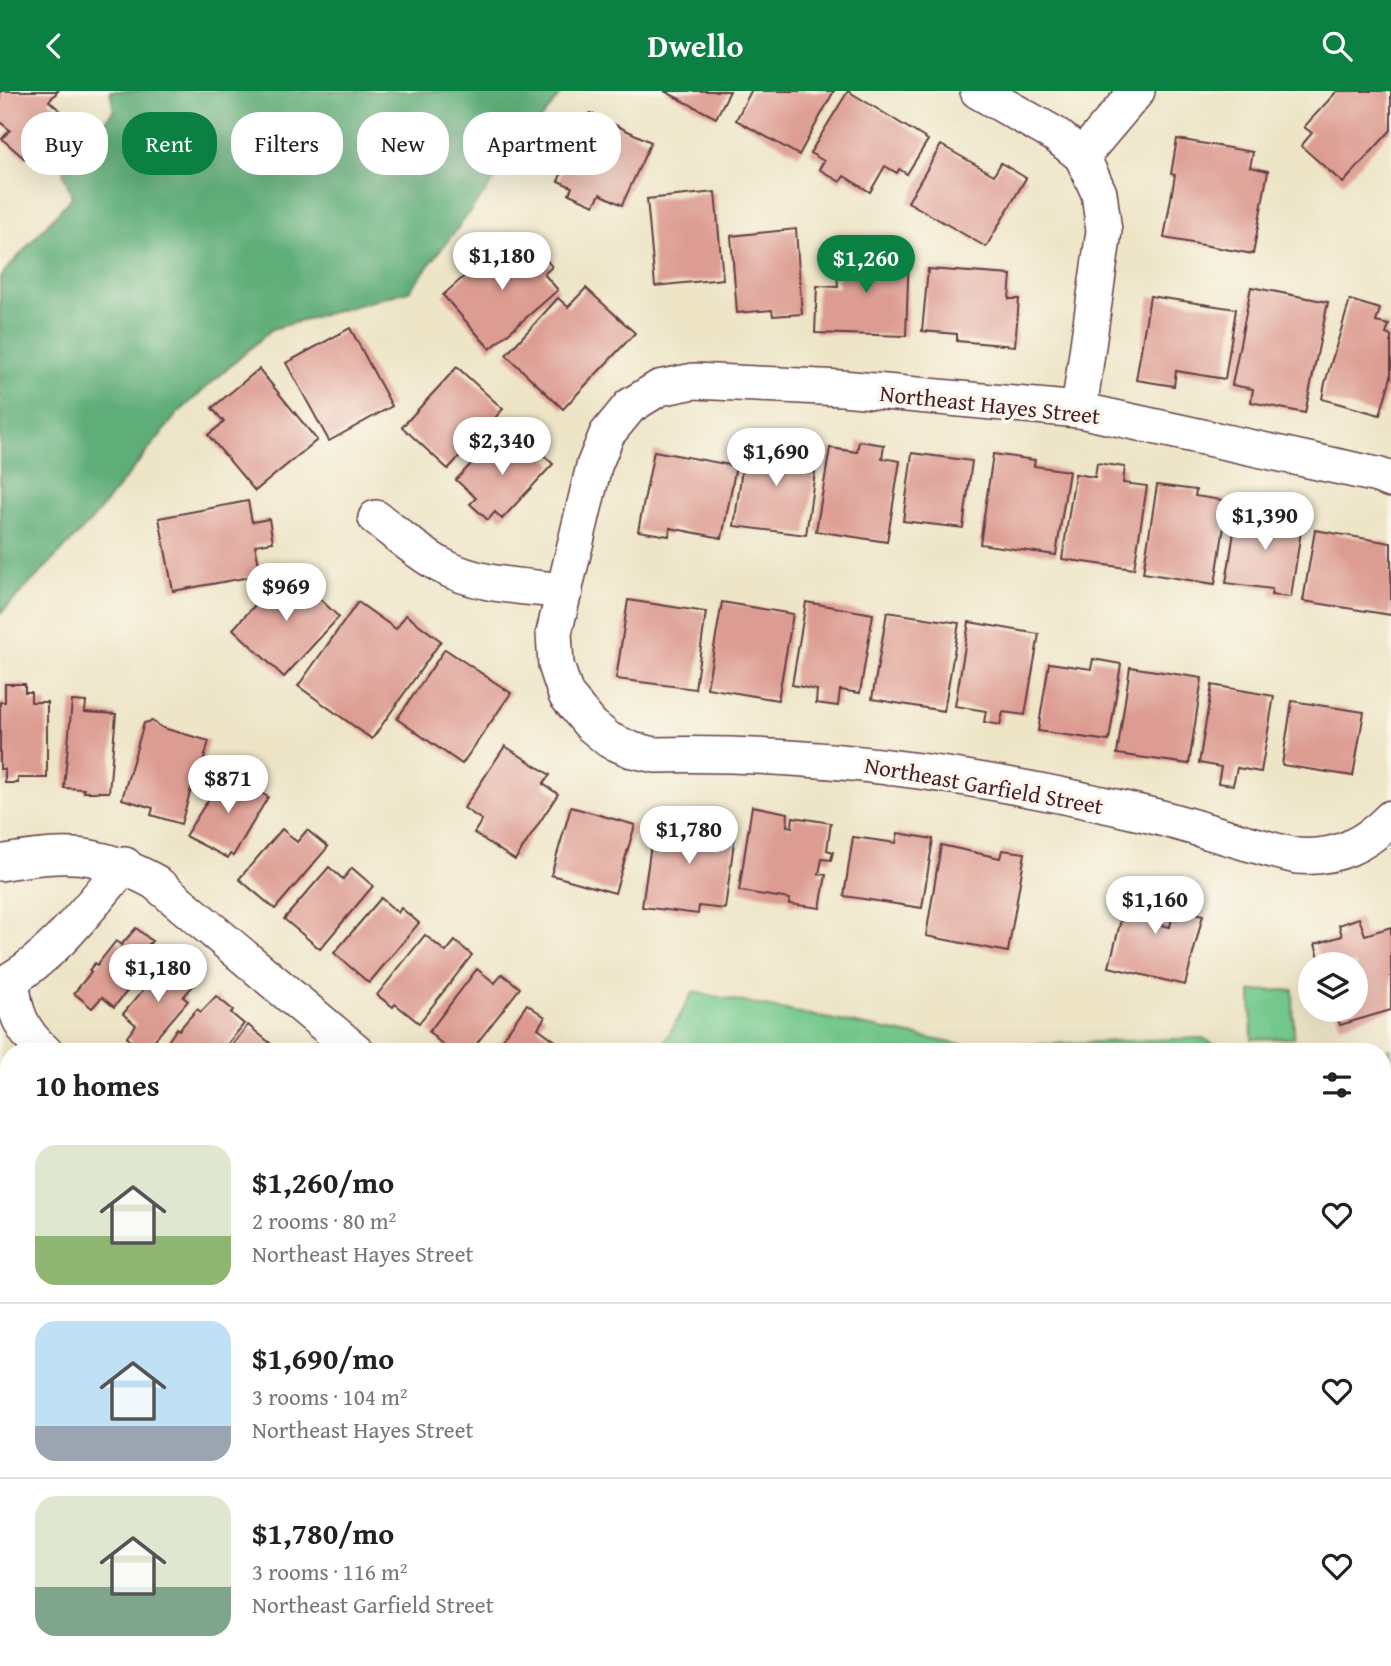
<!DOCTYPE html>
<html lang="en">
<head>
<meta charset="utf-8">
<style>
	:root { --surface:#fff; --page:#f2f2f2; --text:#222; --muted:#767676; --line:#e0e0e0; --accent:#0b8043 }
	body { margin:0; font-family:"Gentium Book Plus",serif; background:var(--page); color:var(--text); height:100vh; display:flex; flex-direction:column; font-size:26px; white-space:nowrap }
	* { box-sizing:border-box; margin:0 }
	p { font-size:23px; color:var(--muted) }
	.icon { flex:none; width:38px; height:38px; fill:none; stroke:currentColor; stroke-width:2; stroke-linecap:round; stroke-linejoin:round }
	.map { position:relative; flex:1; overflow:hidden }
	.sheet { position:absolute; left:0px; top:952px; width:1391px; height:623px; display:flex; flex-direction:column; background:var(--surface); border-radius:28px 28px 0 0; box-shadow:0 7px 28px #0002 }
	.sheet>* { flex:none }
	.guide { position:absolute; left:21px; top:21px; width:700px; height:63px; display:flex; gap:14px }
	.buttons { position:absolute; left:1298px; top:861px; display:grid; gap:14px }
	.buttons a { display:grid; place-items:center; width:70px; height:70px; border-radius:50%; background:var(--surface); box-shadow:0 7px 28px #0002; font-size:35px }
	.price { position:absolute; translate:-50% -60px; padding:0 16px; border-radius:24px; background:#fff; color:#222; font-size:23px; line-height:46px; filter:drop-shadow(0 2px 4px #0008) }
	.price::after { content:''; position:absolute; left:50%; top:42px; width:21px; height:16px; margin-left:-10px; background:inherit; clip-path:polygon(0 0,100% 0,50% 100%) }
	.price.on { background:var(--accent); color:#fff }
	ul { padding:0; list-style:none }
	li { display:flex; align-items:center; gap:21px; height:175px; padding:0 35px }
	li+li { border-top:2px solid var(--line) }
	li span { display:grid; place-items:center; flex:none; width:196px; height:140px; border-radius:21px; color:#555 }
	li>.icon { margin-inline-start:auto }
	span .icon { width:84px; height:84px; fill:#fffc; stroke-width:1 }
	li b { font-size:30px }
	h2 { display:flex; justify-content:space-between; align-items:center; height:84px; padding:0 35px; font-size:30px }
	.chip { padding:0 24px; border-radius:28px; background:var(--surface); box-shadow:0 7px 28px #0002; font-size:24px; line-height:63px }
	.chip.on { background:var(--accent); color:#fff }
	header { display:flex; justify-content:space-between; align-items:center; height:91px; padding:0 35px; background:var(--accent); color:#fff; font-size:32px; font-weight:700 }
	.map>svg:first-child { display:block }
</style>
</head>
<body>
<header><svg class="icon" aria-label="back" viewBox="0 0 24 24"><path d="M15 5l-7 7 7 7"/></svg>Dwello<svg class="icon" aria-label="search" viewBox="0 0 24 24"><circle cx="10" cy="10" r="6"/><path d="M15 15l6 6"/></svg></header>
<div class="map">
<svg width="1391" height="1575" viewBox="0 0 1391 1575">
	<rect width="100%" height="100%" fill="#fbf7ec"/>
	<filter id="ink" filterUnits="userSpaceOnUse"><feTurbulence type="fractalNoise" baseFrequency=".0143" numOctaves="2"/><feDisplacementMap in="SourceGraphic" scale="14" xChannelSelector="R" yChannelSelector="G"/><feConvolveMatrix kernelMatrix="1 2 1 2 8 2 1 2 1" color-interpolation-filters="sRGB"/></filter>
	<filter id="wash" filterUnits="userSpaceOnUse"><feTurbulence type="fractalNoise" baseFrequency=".00686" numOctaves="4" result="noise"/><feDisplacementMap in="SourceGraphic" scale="28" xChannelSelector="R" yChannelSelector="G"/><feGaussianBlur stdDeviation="1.57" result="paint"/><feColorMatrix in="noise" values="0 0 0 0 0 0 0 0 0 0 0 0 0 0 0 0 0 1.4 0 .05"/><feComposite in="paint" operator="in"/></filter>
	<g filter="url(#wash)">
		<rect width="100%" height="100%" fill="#eee5c7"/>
		<g fill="#74c98d" stroke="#5f745c" stroke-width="2">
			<path d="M 1293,899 L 1294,947 L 1252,948 L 1251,900 Z"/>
			<path d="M 693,901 L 972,956 L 1203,947 L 1213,953 L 1236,961 L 659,961 Z"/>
			<path d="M 1391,957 L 1391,1575 L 301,1575 L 247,1566 L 1382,1566 L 1382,961 L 1377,961 Z"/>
			<path d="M 9,1428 L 9,1566 L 172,1566 L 115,1575 L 0,1575 L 0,1431 Z"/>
		</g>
		<g fill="#5fad78" stroke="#546652" stroke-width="2">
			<path d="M 110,0 L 563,0 L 409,200 L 272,238 L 178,322 L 92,429 L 0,523 L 0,186 L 72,106 L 63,81 L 114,19 Z"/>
			<path d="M 0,1201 L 9,1209 L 9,1362 L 0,1341 Z"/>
		</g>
		<path fill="#73c1ed" stroke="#5e708c" stroke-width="2" d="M 172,1566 L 247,1566 L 301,1575 L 115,1575 Z"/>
		<g id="blocks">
			<g fill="#dd9c92">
				<path d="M 0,0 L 58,0 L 49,10 L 64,23 L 33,62 L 31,61 L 25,68 L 2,48 L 10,39 L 0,31 Z"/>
				<path d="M 664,0 L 730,0 L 716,27 Z"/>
				<path d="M 751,0 L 834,0 L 799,64 L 736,29 Z"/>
				<path d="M 848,0 L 928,49 L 907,83 L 899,78 L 897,82 L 885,75 L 870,101 L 844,85 L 840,91 L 819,78 L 824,70 L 810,62 Z"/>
				<path d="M 1337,0 L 1391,0 L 1391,39 L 1343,92 L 1301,55 L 1312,42 L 1304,36 Z"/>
				<path d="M 590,22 L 651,51 L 622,114 L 600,103 L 594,114 L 569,103 L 572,96 L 558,90 Z"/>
				<path d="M 1177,48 L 1253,61 L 1250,76 L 1268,80 L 1253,163 L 1164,147 L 1175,84 L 1171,83 Z"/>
				<path d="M 941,54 L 994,84 L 1001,72 L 1026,87 L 986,156 L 908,111 Z"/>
				<path d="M 715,101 L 723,188 L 655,195 L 647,108 Z"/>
				<path d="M 796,138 L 802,223 L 773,225 L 772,219 L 737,222 L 731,145 Z"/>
				<path d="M 509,146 L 530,169 L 540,161 L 552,176 L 544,183 L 558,199 L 490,258 L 443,204 Z"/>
				<path d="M 836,158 L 909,163 L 906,245 L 815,242 L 817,195 L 838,196 Z"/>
				<path d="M 928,178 L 1011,184 L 1009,208 L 1019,208 L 1015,255 L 957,250 L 957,243 L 922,240 Z"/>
				<path d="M 1251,196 L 1328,211 L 1305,322 L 1251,311 L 1253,298 L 1232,294 Z"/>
				<path d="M 586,197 L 635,242 L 563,318 L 506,264 L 558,207 L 568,216 Z"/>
				<path d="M 1150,205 L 1236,218 L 1225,288 L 1176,280 L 1174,295 L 1136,289 Z"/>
				<path d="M 1350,209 L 1380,218 L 1376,231 L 1389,234 L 1386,243 L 1391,245 L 1391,286 L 1380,324 L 1322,308 L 1325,292 Z"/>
				<path d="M 350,237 L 392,315 L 329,350 L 286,272 Z"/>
				<path d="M 457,276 L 503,318 L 448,378 L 402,336 Z"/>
				<path d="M 259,278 L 317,349 L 255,400 L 208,344 L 224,331 L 212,317 Z"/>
				<path d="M 501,341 L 531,368 L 539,360 L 553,373 L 502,428 L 495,421 L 488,429 L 470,413 L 476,407 L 456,389 Z"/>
				<path d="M 746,350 L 818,360 L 806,444 L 734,435 Z"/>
				<path d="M 859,350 L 884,354 L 882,367 L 900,370 L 887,451 L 816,440 L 830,357 L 857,361 Z"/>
				<path d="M 654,360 L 736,375 L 722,447 L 670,437 L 669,445 L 638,440 Z"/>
				<path d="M 912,362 L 972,370 L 963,437 L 903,430 Z"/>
				<path d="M 993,363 L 1035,369 L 1034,375 L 1069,380 L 1056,464 L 980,453 Z"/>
				<path d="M 1097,372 L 1125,376 L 1123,392 L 1147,395 L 1134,478 L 1062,468 L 1075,383 L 1095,386 Z"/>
				<path d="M 1157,394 L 1196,399 L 1195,405 L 1228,410 L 1215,493 L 1143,482 Z"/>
				<path d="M 248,410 L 252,431 L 269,428 L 273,451 L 255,454 L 261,484 L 173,500 L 159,427 Z"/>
				<path d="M 1264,417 L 1290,421 L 1288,431 L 1302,433 L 1291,506 L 1271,504 L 1272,498 L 1226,492 L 1237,422 L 1263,425 Z"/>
				<path d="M 1315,439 L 1391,452 L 1391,524 L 1303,510 Z"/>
				<path d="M 288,478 L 339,526 L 284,586 L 233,538 Z"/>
				<path d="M 628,509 L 706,521 L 695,598 L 616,588 Z"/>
				<path d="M 358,511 L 396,538 L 406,524 L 441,550 L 372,648 L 298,595 Z"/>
				<path d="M 722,511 L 793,523 L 778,609 L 707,597 Z"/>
				<path d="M 806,511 L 873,523 L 860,602 L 840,599 L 838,615 L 816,612 L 817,599 L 792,594 Z"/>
				<path d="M 887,521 L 959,532 L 944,620 L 872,608 Z"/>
				<path d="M 969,531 L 1039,543 L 1025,624 L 1003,621 L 1000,634 L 984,631 L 986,620 L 955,615 Z"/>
				<path d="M 445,558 L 511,602 L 462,673 L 397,628 Z"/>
				<path d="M 1093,568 L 1121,573 L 1109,650 L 1038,640 L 1049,572 L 1091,578 Z"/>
				<path d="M 1130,576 L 1202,587 L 1189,673 L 1117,663 Z"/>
				<path d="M 5,593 L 25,593 L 25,601 L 31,601 L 31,611 L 47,611 L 47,687 L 18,687 L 18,692 L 5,692 L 5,678 L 0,678 L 0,611 L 5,611 Z"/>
				<path d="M 1212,594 L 1274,605 L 1261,681 L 1237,677 L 1233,694 L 1218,692 L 1221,676 L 1199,672 Z"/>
				<path d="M 72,610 L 86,611 L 85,621 L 116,623 L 109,701 L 84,701 L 84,698 L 64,697 Z"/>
				<path d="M 1292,610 L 1364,621 L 1353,685 L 1282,674 Z"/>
				<path d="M 152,630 L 163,637 L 209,650 L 197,692 L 193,691 L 181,733 L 151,724 L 153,717 L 122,708 L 144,632 Z"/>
				<path d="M 505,655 L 550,684 L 543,693 L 558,703 L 515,769 L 474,742 L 482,729 L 464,717 Z"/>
				<path d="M 226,681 L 248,695 L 252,688 L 265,696 L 261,702 L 268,706 L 233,765 L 230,763 L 228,767 L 185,745 Z"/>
				<path d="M 752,715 L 788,722 L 787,735 L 792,736 L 793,726 L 831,732 L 827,759 L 833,761 L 831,769 L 822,768 L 819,783 L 826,784 L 820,817 L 789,813 L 790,808 L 739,800 Z"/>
				<path d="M 571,716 L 635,734 L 615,802 L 551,784 Z"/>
				<path d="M 655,726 L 736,736 L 725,818 L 699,815 L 698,823 L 642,816 Z"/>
				<path d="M 282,738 L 297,751 L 307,739 L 328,756 L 275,818 L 239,788 Z"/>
				<path d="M 898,742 L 933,748 L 922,817 L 844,805 L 853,746 L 896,752 Z"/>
				<path d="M 941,754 L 1000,767 L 1002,759 L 1025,762 L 1008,861 L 926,845 Z"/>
				<path d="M 329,776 L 343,788 L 352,777 L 373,795 L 320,858 L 284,828 Z"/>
				<path d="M 1131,789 L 1169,798 L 1160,834 L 1170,836 L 1174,818 L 1203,824 L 1185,894 L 1109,876 Z"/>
				<path d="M 381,807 L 398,822 L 401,817 L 419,832 L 369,892 L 334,862 Z"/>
				<path d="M 1359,827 L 1365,844 L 1391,836 L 1391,919 L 1340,934 L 1335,919 L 1356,919 L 1356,873 L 1321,873 L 1315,853 L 1342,845 L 1339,834 Z"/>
				<path d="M 136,837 L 152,850 L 149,853 L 159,862 L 114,916 L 102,906 L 92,917 L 74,902 L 91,881 L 89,879 L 95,872 L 97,874 L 116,850 L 121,854 Z"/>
				<path d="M 425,844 L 446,861 L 455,850 L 472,864 L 419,932 L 395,913 L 393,916 L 377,904 Z"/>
				<path d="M 168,869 L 180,879 L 182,876 L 198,889 L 183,906 L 188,910 L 144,961 L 136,957 L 127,946 L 136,934 L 123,923 Z"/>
				<path d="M 477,878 L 495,892 L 502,883 L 520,897 L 470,961 L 455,961 L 449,956 L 447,958 L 429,941 Z"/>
				<path d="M 216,905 L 233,919 L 231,922 L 244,933 L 221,961 L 161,961 L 177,937 L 179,939 L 197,918 L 201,921 Z"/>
				<path d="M 527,913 L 545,926 L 538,937 L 561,954 L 556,961 L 494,961 Z"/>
				<path d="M 248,934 L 281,961 L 227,961 Z"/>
				<path d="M 0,989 L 9,997 L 9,1033 L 0,1043 Z"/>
				<path d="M 9,1049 L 9,1111 L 0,1103 L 0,1060 Z"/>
			</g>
		</g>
	</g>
	<g filter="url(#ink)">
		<use href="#blocks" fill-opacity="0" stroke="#633d42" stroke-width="2"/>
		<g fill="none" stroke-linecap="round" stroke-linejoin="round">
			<defs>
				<g id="minor">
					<path d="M 978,0 L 1056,44 L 1082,65"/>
					<path d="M 1079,319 L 1104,140 L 1099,102 L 1082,65 L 1137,0"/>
					<path d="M 1391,389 L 1377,384 L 1079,319 L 842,297 L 694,290 L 659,297 L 630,315 L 607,343 L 594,375 L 554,542 L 556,574 L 566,604 L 591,634 L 609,649 L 632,659 L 655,664 C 821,660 988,685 1149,724 C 1199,736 1247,754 1297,765 C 1336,768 1365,754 1391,727"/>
					<path d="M 376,427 C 397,443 418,462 442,475 C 479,495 523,495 565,500"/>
					<path d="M 0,772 C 63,760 98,760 155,791 L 357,961"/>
					<path d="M 12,888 C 58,860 90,814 125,774"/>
					<path d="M 12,888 C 13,919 21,940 45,961"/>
					<path d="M 0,1430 L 9,1425"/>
				</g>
			</defs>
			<use href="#minor" stroke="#633d42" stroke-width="38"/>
			<use href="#minor" stroke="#fff" stroke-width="35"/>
		</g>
	</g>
	<g text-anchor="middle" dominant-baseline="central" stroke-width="7" stroke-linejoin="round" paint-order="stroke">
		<g font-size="23" fill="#4a1f2b" stroke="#fbf7ec">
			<text transform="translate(990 313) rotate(6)">Northeast Hayes Street</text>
			<text transform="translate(984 694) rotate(10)">Northeast Garfield Street</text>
		</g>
	</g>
</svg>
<div class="buttons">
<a><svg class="icon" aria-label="layers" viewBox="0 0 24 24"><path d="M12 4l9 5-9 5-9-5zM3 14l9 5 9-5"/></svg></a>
</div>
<b class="price" style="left:502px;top:201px">$1,180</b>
<b class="price on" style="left:866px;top:204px">$1,260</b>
<b class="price" style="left:502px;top:386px">$2,340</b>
<b class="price" style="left:776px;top:397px">$1,690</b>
<b class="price" style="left:1265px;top:461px">$1,390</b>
<b class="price" style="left:286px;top:532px">$969</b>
<b class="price" style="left:228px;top:724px">$871</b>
<b class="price" style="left:689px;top:775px">$1,780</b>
<b class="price" style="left:1155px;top:845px">$1,160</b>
<b class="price" style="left:158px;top:913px">$1,180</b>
<div class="guide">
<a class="chip">Buy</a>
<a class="chip on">Rent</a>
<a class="chip">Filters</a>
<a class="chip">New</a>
<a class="chip">Apartment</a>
</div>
<section class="sheet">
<h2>10 homes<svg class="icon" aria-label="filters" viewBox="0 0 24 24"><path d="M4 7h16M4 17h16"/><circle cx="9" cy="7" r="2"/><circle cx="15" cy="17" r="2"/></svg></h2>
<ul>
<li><span style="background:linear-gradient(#dfe7d0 65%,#8fb573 0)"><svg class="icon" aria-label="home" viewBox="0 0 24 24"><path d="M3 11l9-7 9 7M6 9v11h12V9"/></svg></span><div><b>$1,260/mo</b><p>2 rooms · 80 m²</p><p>Northeast Hayes Street</p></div><svg class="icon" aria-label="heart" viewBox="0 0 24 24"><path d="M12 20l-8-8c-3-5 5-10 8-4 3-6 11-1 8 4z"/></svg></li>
<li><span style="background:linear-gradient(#bfe0f5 75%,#9aa5b1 0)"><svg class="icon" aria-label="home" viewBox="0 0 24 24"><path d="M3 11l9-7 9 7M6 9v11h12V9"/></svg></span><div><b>$1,690/mo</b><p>3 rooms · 104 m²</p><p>Northeast Hayes Street</p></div><svg class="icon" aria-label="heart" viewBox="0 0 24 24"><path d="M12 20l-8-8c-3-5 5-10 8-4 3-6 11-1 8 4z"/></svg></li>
<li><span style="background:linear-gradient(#dfe7d0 65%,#7fa58c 0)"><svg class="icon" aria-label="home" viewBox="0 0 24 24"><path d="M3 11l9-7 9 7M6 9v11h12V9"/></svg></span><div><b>$1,780/mo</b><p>3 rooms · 116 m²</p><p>Northeast Garfield Street</p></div><svg class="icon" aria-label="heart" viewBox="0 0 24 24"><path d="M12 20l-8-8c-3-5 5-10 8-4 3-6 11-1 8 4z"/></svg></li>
</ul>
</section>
</div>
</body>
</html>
